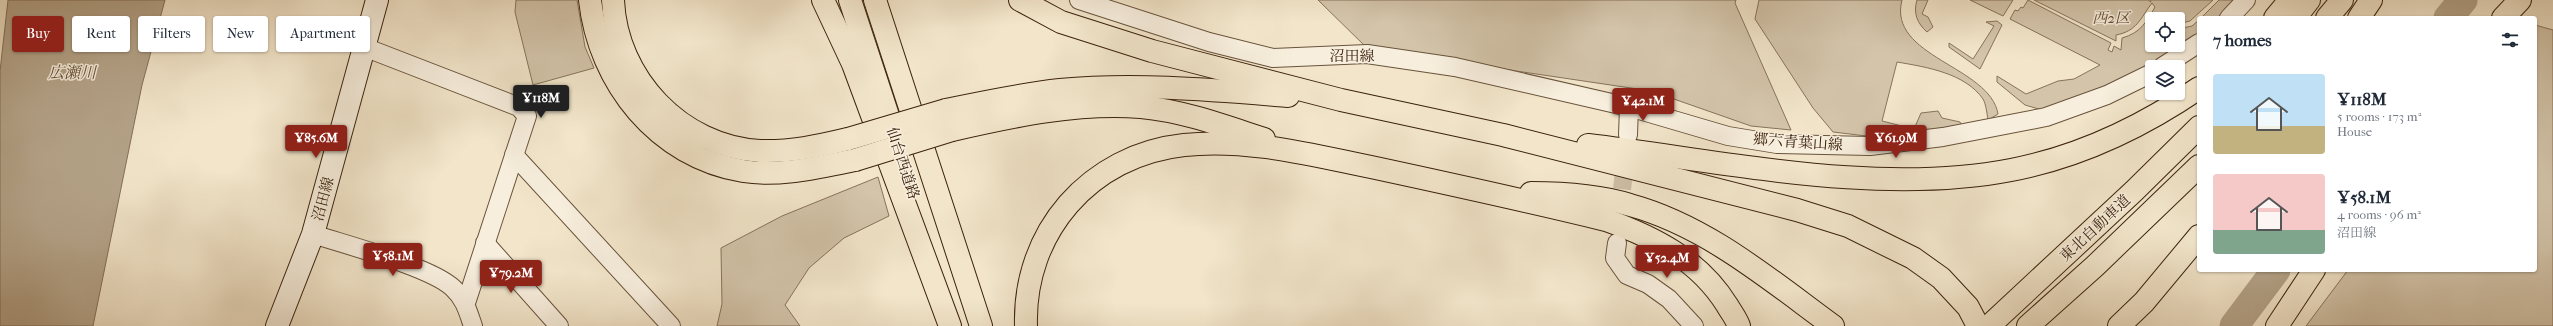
<!DOCTYPE html>
<html lang="en">
<head>
<meta charset="utf-8">
<style>
	:root { --surface:#fff; --page:#f2f2f3; --text:#1f2937; --muted:#747a83; --accent:#8f2418 }
	body { margin:0; font-family:"IM FELL French Canon","Noto Serif JP",serif; background:var(--page); color:var(--text); height:100vh; display:flex; flex-direction:column; font-size:15px; white-space:nowrap }
	* { box-sizing:border-box; margin:0 }
	p { font-size:13px; color:var(--muted) }
	.icon { flex:none; width:22px; height:22px; fill:none; stroke:currentColor; stroke-width:2; stroke-linecap:round; stroke-linejoin:round }
	.map { position:relative; flex:1; overflow:hidden }
	.details { position:absolute; left:2197px; top:16px; width:340px; height:256px; display:flex; flex-direction:column; background:var(--surface); border-radius:4px; box-shadow:0 1px 3px #0004 }
	.details>* { flex:none }
	.hud { position:absolute; left:12px; top:16px; width:380px; height:36px; display:flex; gap:8px }
	.fabs { position:absolute; left:2145px; top:12px; display:grid; gap:8px }
	.fabs a { display:grid; place-items:center; width:40px; height:40px; border-radius:4px; background:var(--surface); box-shadow:0 1px 3px #0004; font-size:20px }
	.price { position:absolute; translate:-50% -34px; padding:0 9px; border-radius:4px; background:var(--accent); color:#fff; font-size:13px; line-height:26px; filter:drop-shadow(0 1px 2px #0008) }
	.price::after { content:''; position:absolute; left:50%; top:24px; width:12px; height:9px; margin-left:-6px; background:inherit; clip-path:polygon(0 0,100% 0,50% 100%) }
	.price.selected { background:#222; color:#fff }
	ul { padding:0; list-style:none }
	li { display:flex; align-items:center; gap:12px; height:100px; padding:0 16px }
	li span { display:grid; place-items:center; flex:none; width:112px; height:80px; border-radius:4px; color:#555 }
	li>.icon { margin-inline-start:auto }
	span .icon { width:48px; height:48px; fill:#fffc; stroke-width:1 }
	li b { font-size:17px }
	h2 { display:flex; justify-content:space-between; align-items:center; height:48px; padding:0 16px; font-size:17px }
	.tag { padding:0 14px; border-radius:4px; background:var(--surface); box-shadow:0 1px 3px #0004; font-size:14px; line-height:36px }
	.tag.selected { background:var(--accent); color:#fff }
	.map>svg:first-child { display:block }
</style>
</head>
<body>
<div class="map">
<svg width="2553" height="326" viewBox="0 0 2553 326">
	<rect width="100%" height="100%" fill="#f2e5ca"/>
	<filter id="stains"><feTurbulence type="fractalNoise" baseFrequency=".005" numOctaves="4"/><feColorMatrix values="0 0 0 0 .2 0 0 0 0 .09 0 0 0 0 .02 0 0 0 .5 -.17"/></filter>
	<radialGradient id="worn" r=".72"><stop offset=".6" stop-color="#630" stop-opacity="0"/><stop offset="1" stop-color="#630" stop-opacity=".3"/></radialGradient>
	<g fill="#d3c4aa" stroke="#87735b">
		<path d="M 516,0 L 577,0 L 585,47 L 594,68 L 533,85 L 515,12 Z"/>
		<path d="M 1318,0 L 1736,0 L 1735,3 L 1791,130 L 1751,126 L 1651,91 L 1368,49 Z"/>
		<path d="M 1759,0 L 1902,0 C 1887,57 1990,66 1998,114 L 1988,120 C 1987,114 1986,104 1983,99 C 1965,73 1926,67 1897,62 L 1882,121 L 1914,129 L 1921,113 L 1938,111 L 1942,118 L 1960,122 L 1963,127 L 1875,137 L 1833,132 L 1813,108 L 1755,19 Z"/>
		<path d="M 1917,0 L 1928,0 L 1922,14 L 1928,17 L 1933,27 L 1927,32 C 1917,23 1913,13 1917,0 Z"/>
		<path d="M 1970,0 L 2013,0 L 2003,16 Z"/>
		<path d="M 2028,0 L 2111,43 L 2108,50 L 2112,52 L 2114,46 L 2121,50 L 2122,38 C 2140,33 2146,23 2155,7 L 2152,3 C 2140,19 2137,31 2116,35 L 2116,41 L 2034,0 L 2148,0 L 2151,2 L 2150,0 L 2213,0 L 2190,21 L 2178,24 L 2178,19 L 2152,19 L 2152,45 L 2178,45 L 2178,29 L 2192,26 L 2199,20 L 2199,34 L 2155,63 L 2124,80 L 2042,110 L 2025,105 L 1997,82 L 1997,76 L 2026,94 L 2058,81 L 2074,79 L 2100,65 L 2010,19 L 2015,10 L 2018,11 L 2021,7 L 2023,8 Z"/>
		<path d="M 2219,0 L 2234,0 L 2217,18 L 2201,18 Z"/>
		<path d="M 1997,21 L 2002,25 L 1980,69 L 1949,47 L 1949,43 L 1973,59 L 1994,26 L 1986,22 Z"/>
		<path d="M 2535,25 L 2553,30 L 2553,326 L 2306,326 L 2348,270 L 2535,270 Z"/>
		<path d="M 878,177 L 889,216 L 844,238 L 809,268 L 785,305 L 800,326 L 717,326 L 722,304 L 721,248 L 782,216 Z"/>
	</g>
	<path fill="#b4a389" stroke="#846f57" d="M 8,0 L 165,0 L 142,85 L 93,326 L 0,326 L 0,71 Z"/>
	<g fill="none" stroke-linecap="round" stroke-linejoin="round">
		<g stroke="#b4a389" stroke-width="29">
			<path d="M 2448,18 L 2463,0"/>
			<path d="M 2234,326 L 2276,270"/>
		</g>
		<path stroke="#cdbea4" stroke-width="18" stroke-dasharray="18 9" stroke-linecap="butt" d="M 1619,216 L 1626,154"/>
		<defs>
			<g id="street">
				<path d="M 1079,0 L 1209,42 L 1273,58 L 1367,54 L 1455,67 L 1629,107 L 1728,136 L 1777,144 L 1870,146 L 1943,137 L 2046,117 L 2107,95 L 2152,73"/>
				<path d="M 2229,18 L 2246,0"/>
				<path d="M 364,47 L 519,107 L 527,116 L 466,303"/>
				<path d="M 2162,67 L 2199,43"/>
				<path d="M 1628,135 L 1629,107"/>
				<path d="M 514,155 L 671,326"/>
				<path d="M 313,234 C 346,245 431,267 453,288 C 465,299 468,312 473,326"/>
				<path d="M 485,243 L 559,326"/>
				<path d="M 1617,243 L 1615,258 L 1627,275 L 1648,284 L 1669,299 L 1694,326"/>
			</g>
			<path id="secondary" d="M 277,326 L 313,234 L 377,0"/>
			<g id="primary">
				<path d="M 2503,18 L 2520,0"/>
				<path d="M 2277,326 L 2314,270"/>
			</g>
			<g id="highway">
				<path d="M 590,0 C 599,83 658,157 743,171 C 780,177 819,167 855,160"/>
				<path d="M 613,0 C 616,78 681,147 760,151 C 790,152 819,146 848,139"/>
				<path d="M 823,0 L 853,64 L 950,326"/>
				<path d="M 850,0 L 888,116"/>
				<path d="M 875,0 L 981,326"/>
				<path d="M 1020,0 L 1061,22 L 1152,51 L 1341,100 L 1503,135 L 1797,210 L 1848,226 L 1913,258 L 1941,278 L 1968,307 L 1978,326"/>
				<path d="M 2275,18 L 2290,0"/>
				<path d="M 2295,18 L 2309,0"/>
				<path d="M 2327,18 L 2342,0"/>
				<path d="M 2359,18 L 2371,0"/>
				<path d="M 946,110 C 984,102 1022,94 1060,90 C 1136,83 1213,90 1288,96"/>
				<path d="M 952,130 C 1013,116 1078,102 1141,107 C 1184,111 1224,126 1264,139"/>
				<path d="M 1588,145 C 1723,161 1877,196 2011,170 C 2079,157 2142,127 2199,88"/>
				<path d="M 1531,193 C 1564,193 1598,195 1630,205 C 1707,226 1770,280 1833,326"/>
				<path d="M 1026,326 C 1023,232 1090,155 1184,145 C 1246,138 1311,155 1371,167 C 1450,184 1528,201 1606,220 C 1654,237 1699,260 1727,305 C 1731,312 1736,318 1739,326"/>
				<path d="M 1989,326 L 2134,191 L 2199,127"/>
				<path d="M 2028,326 L 2095,266 L 2199,166"/>
				<path d="M 2119,326 L 2144,302 L 2199,236"/>
			</g>
		</defs>
		<use href="#street" stroke="#69533c" stroke-width="20"/>
		<use href="#secondary" stroke="#3b220c" stroke-width="24"/>
		<use href="#primary" stroke="#3b220c" stroke-width="24"/>
		<use href="#highway" stroke="#3b220c" stroke-width="24"/>
		<use href="#street" stroke="#f7eedd" stroke-width="18"/>
		<use href="#secondary" stroke="#f7eedd" stroke-width="22"/>
		<use href="#primary" stroke="#f2e5ca" stroke-width="22"/>
		<use href="#highway" stroke="#f2e5ca" stroke-width="22"/>
		<defs>
			<g id="highway-bridge">
				<path d="M 848,139 L 946,110"/>
				<path d="M 855,160 L 952,130"/>
			</g>
		</defs>
		<use href="#highway-bridge" stroke="#3b220c" stroke-width="24" stroke-linecap="butt"/>
		<use href="#highway-bridge" stroke="#f2e5ca" stroke-width="22"/>
	</g>
	<g text-anchor="middle" dominant-baseline="central" stroke-width="3" stroke-linejoin="round" paint-order="stroke">
		<g font-size="15" font-style="italic" fill="#614a34" stroke="#f7eedd">
			<text x="2111" y="18">西2区</text>
		</g>
		<g font-size="15" fill="#3b220c" stroke="#f7eedd">
			<text x="1352" y="56">沼田線</text>
			<text transform="translate(1798 142) rotate(4)">郷六青葉山線</text>
			<text transform="translate(903 163) rotate(72)">仙台西道路</text>
			<text transform="translate(323 199) rotate(-75)">沼田線</text>
			<text transform="translate(2095 228) rotate(-43)">東北自動車道</text>
		</g>
		<g font-size="16" font-style="italic" fill="#654f38" stroke="#f7eedd">
			<text x="72" y="72">広瀬川</text>
		</g>
	</g>
	<rect width="100%" height="100%" filter="url(#stains)"/>
	<rect width="100%" height="100%" fill="url(#worn)"/>
</svg>
<div class="fabs">
<a><svg class="icon" aria-label="locate" viewBox="0 0 24 24"><circle cx="12" cy="12" r="6"/><path d="M12 2v4M12 18v4M2 12h4M18 12h4"/></svg></a>
<a><svg class="icon" aria-label="layers" viewBox="0 0 24 24"><path d="M12 4l9 5-9 5-9-5zM3 14l9 5 9-5"/></svg></a>
</div>
<b class="price selected" style="left:541px;top:119px">¥118M</b>
<b class="price" style="left:1643px;top:122px">¥42.1M</b>
<b class="price" style="left:316px;top:159px">¥85.6M</b>
<b class="price" style="left:1896px;top:159px">¥61.9M</b>
<b class="price" style="left:393px;top:277px">¥58.1M</b>
<b class="price" style="left:1667px;top:279px">¥52.4M</b>
<b class="price" style="left:511px;top:294px">¥79.2M</b>
<div class="hud">
<a class="tag selected">Buy</a>
<a class="tag">Rent</a>
<a class="tag">Filters</a>
<a class="tag">New</a>
<a class="tag">Apartment</a>
</div>
<section class="details">
<h2>7 homes<svg class="icon" aria-label="filters" viewBox="0 0 24 24"><path d="M4 7h16M4 17h16"/><circle cx="9" cy="7" r="2"/><circle cx="15" cy="17" r="2"/></svg></h2>
<ul>
<li><span style="background:linear-gradient(#bfe0f5 65%,#c2b280 0)"><svg class="icon" aria-label="home" viewBox="0 0 24 24"><path d="M3 11l9-7 9 7M6 9v11h12V9"/></svg></span><div><b>¥118M</b><p>5 rooms · 173 m²</p><p>House</p></div></li>
<li><span style="background:linear-gradient(#f6c9c9 70%,#7fa58c 0)"><svg class="icon" aria-label="home" viewBox="0 0 24 24"><path d="M3 11l9-7 9 7M6 9v11h12V9"/></svg></span><div><b>¥58.1M</b><p>4 rooms · 96 m²</p><p>沼田線</p></div></li>
</ul>
</section>
</div>
</body>
</html>
